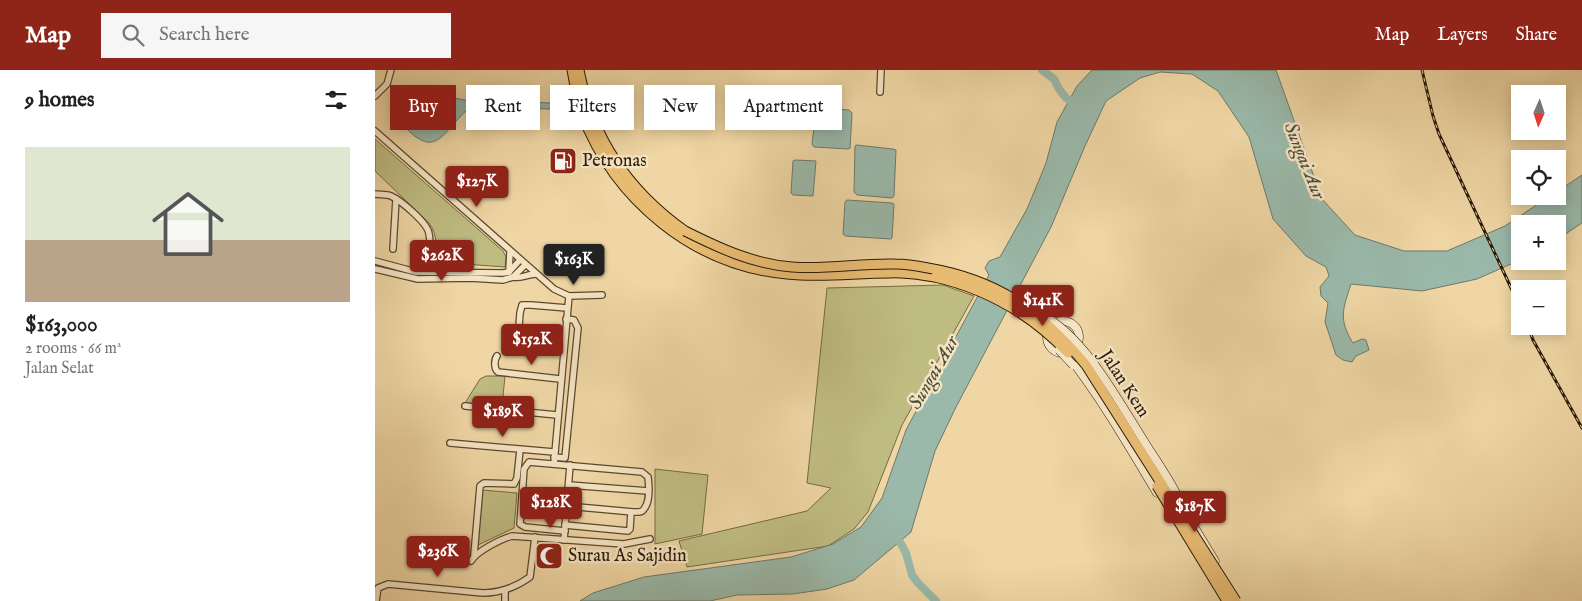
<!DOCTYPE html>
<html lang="en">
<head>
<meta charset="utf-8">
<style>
	:root { --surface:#fff; --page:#f6f6f6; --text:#222; --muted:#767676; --accent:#8f2418 }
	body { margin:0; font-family:"IM FELL English",serif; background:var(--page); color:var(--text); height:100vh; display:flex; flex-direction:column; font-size:19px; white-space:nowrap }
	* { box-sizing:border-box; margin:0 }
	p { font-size:16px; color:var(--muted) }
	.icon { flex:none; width:28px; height:28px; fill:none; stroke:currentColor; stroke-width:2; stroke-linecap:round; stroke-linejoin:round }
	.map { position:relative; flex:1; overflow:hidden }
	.panel { display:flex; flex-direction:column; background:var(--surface); width:375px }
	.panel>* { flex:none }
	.hud { position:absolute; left:15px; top:15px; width:475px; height:45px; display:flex; gap:10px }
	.needle { width:32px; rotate:183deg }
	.buttons { position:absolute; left:1136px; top:15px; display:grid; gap:10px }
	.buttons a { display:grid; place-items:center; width:55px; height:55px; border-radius:0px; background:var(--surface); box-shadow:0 2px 12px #0003; font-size:25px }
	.price { position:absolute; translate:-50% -42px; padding:0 11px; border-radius:5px; background:var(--accent); color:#fff; font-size:16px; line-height:32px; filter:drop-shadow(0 1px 2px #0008) }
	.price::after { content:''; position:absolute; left:50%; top:30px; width:15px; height:11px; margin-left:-8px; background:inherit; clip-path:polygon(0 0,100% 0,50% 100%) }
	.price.selected { background:#222; color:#fff }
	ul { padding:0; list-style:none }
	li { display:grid; align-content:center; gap:10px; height:265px; padding:0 25px }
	li span { display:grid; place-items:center; height:155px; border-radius:0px; color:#555 }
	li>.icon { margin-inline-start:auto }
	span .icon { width:90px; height:90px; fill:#fffc; stroke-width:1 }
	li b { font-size:21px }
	h2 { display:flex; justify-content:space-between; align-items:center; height:60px; padding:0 25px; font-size:21px }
	.chip { padding:0 18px; border-radius:0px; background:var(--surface); box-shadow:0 2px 12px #0003; font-size:18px; line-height:45px }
	.chip.selected { background:var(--accent); color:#fff }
	header { display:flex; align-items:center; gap:30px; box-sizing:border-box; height:70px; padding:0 25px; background:var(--accent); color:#fff }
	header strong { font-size:24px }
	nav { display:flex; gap:28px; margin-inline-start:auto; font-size:18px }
	.search { width:350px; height:45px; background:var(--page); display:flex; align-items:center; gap:12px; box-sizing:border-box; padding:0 18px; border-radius:0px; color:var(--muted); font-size:19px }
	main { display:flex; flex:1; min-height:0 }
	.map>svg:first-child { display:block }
</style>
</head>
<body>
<header>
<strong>Map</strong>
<div class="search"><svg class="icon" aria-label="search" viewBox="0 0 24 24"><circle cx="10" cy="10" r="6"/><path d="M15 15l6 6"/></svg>Search here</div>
<nav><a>Map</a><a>Layers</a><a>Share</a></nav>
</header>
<main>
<section class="panel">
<h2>9 homes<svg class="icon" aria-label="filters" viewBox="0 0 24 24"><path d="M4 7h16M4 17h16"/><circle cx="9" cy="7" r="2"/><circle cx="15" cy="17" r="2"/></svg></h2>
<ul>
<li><span style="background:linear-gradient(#dfe7d0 60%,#b9a48a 0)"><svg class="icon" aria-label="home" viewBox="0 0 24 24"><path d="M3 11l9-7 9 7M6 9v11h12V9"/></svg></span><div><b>$163,000</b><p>2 rooms · 66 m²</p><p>Jalan Selat</p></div></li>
</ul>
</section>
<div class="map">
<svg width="1207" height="531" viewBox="0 0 1207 531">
	<rect width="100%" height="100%" fill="#efd6a4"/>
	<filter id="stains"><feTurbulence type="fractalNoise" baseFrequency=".004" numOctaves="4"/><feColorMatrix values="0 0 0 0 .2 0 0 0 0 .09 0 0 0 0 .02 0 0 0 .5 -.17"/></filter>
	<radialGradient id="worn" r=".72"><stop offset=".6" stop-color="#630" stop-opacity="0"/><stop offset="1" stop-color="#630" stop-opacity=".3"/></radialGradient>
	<g fill="#bfbc82" stroke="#746b44">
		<path d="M 0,69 L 128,181 L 131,187 L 130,197 L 61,192 C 61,178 63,165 54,153 L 0,101 Z"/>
		<path d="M 568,215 L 599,226 L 527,355 L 493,442 L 479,459 L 453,476 L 312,497 L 304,471 L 432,441 L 456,418 L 432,413 L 452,218 Z"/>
		<path d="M 111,306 L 130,306 L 127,336 L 90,333 L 105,309 Z"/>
		<path d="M 280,399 L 333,405 L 327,464 L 280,474 Z"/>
		<path d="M 107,420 L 142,423 L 139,458 L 103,475 Z"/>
	</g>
	<g fill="#9ab9aa" stroke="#6d7969">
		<path d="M 717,0 L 901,0 L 947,129 L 980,165 L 1029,181 L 1072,181 L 1130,156 L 1175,126 L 1182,126 L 1183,121 L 1207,105 L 1207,153 L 1183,169 L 1182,154 L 1145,154 L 1145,190 L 1102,209 L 1047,221 L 976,214 C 968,239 963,249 978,273 L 987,269 L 991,270 L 994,280 L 981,286 L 977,292 L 968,290 L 961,285 L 950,252 L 953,233 L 946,226 L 945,217 L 954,206 L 951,197 L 931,186 L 898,149 L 874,67 L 843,21 L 817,4 L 785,2 L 765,8 L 731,31 L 710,76 L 676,157 L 580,339 L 560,381 L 536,462 L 479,510 L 452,519 L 418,524 L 362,525 L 335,531 L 205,531 L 218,523 L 269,507 L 416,487 L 458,474 L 486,457 L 507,428 L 531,360 L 614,205 L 610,198 L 614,191 L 625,187 L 652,139 L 671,93 L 682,52 L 702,16 Z"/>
		<path d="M 30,23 L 80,28 L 89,30 L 176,33 L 175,39 C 156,39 106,33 91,41 C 88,43 85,47 83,49 C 66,68 58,83 35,62 C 27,55 18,49 15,39 Z"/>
		<path d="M 442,38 L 474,40 L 477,43 L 475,78 L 473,79 L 439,77 L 437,74 L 441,40 Z"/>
		<path d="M 481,75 L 518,79 L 521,80 L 519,126 L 517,128 L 482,125 L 479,122 L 480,77 Z"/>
		<path d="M 420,90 L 441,91 L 438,126 L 418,125 L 416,123 L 418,91 Z"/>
		<path d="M 472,130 L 517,133 L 519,134 L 517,168 L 516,169 L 470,166 L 468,164 L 470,132 Z"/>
	</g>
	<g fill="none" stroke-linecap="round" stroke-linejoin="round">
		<g stroke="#9ab9aa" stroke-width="8">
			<path d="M 667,0 L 679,9 L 684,19 L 691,28 L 703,34"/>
			<path d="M 520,463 L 531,483 L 537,505 L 543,513 L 561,531"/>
		</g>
		<defs>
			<g id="street">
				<path d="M 505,22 L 506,0"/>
				<path d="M 0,26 L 12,14 L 16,0"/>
				<path d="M 0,61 L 179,219 L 194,226 L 227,225"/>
				<path d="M 0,124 C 5,125 11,124 16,126 C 25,130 53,153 54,164 C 56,171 54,180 54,187"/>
				<path d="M 18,179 L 21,129"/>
				<path d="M 0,191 L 41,202 L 128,203 L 134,202 L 145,190"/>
				<path d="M 0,199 L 43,209 L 95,208 L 128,210 L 138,207 L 150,195"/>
				<path d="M 134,202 L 135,182"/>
				<path d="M 138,207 C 145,209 153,204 161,204"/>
				<path d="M 143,269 L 145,243 L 147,235 L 156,235 L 192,238"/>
				<path d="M 136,272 L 140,269 L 189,274"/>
				<path d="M 122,286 C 119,290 119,299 123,302 L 185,309"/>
				<path d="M 90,336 L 182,345"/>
				<path d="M 75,373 L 179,382"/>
				<path d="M 179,387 L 190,388 L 203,258 L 199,250 L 191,249"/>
				<path d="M 179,394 L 194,226"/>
				<path d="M 194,415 L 273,421"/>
				<path d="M 190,455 L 253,461 L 255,459 L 256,442"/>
				<path d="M 190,461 L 150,457 L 145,454 L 149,399 L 154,392 L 267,402 L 273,407 C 274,415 275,432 269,439 C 267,443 262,442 258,442 L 192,436"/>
				<path d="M 189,470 L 195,395"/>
				<path d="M 99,485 L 105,416 L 109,413 L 139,414 L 142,408 L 145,380"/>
				<path d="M 96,491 C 102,481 126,469 137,466 L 249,474 L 275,469"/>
				<path d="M 130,520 L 130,531"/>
				<path d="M 1,531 L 3,518 L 13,514 L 108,523 C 125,523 141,517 155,507 L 160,467"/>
			</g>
			<g id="secondary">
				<circle cx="688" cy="267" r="16"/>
				<path d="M 695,288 C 728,331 755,378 782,423"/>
				<path d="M 799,424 L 840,491"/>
			</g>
			<g id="primary">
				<path d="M 197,0 C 200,15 202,30 207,44 C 240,131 320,196 412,204 C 446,208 480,203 514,203 C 530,202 545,205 560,207"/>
				<path d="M 204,0 C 217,68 255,122 310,161"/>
			</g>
		</defs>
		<use href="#street" stroke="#5a492e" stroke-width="8"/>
		<use href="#secondary" stroke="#291a07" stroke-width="9"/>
		<use href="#primary" stroke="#291a07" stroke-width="11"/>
		<use href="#street" stroke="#f5e4c4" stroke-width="5.5"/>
		<use href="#secondary" stroke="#f5e4c4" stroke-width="8"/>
		<use href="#primary" stroke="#e8bb72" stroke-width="9"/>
		<defs>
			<g id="rail">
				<path d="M 1047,0 L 1058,46 L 1064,64 L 1145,237"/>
				<path d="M 1153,256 L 1158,270 L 1207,358"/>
			</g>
		</defs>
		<use href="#rail" stroke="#291a07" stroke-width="3"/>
		<use href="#rail" stroke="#f5e4c4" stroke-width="1" stroke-dasharray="4" stroke-linecap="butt"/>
		<defs>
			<g id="secondary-bridge">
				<path d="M 658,239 C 708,264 735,318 764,363 C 777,385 793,406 804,429"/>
				<path d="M 684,280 L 698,295"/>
			</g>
			<g id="primary-bridge">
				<path d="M 310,161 C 344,178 378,194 417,197 C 452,200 485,193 520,194 C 531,194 543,196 553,198 C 623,210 666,241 711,295 L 861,531"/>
				<path d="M 560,207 C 612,219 656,244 693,283"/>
				<path d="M 782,416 L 852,531"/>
			</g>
		</defs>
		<use href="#secondary-bridge" stroke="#291a07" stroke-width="9" stroke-linecap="butt"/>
		<use href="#primary-bridge" stroke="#291a07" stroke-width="11" stroke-linecap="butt"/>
		<use href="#secondary-bridge" stroke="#f5e4c4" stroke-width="8"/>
		<use href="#primary-bridge" stroke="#e8bb72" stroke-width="9"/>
	</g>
	<defs>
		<symbol id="fuel-square" viewBox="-11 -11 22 22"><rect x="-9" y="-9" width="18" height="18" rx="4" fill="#8f2418" stroke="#f5e4c4"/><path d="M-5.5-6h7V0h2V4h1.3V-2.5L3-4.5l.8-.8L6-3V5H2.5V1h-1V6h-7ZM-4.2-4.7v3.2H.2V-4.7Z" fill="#fff"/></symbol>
		<symbol id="mosque-square" viewBox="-11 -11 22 22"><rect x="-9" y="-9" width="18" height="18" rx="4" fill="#8f2418" stroke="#f5e4c4"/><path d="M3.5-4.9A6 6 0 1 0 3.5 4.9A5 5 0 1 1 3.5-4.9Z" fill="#fff"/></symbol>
	</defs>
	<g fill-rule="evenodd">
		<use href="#fuel-square" x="172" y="75" width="32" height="32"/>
		<use href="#mosque-square" x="158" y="470" width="32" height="32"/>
	</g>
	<g text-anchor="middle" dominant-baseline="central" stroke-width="5" stroke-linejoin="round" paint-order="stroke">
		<g font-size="18" fill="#291a07" stroke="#f5e4c4" text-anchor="start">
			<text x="207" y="91">Petronas</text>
			<text x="193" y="486">Surau As Sajidin</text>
		</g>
		<g font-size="18" fill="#291a07" stroke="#f5e4c4">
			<text transform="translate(749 314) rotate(57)">Jalan Kem</text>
		</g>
		<g font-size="19" font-style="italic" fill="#4b4a38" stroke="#f5e4c4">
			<text transform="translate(929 91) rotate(68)">Sungai Aur</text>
			<text transform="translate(559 303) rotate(-60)">Sungai Aur</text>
		</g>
	</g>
	<rect width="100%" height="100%" filter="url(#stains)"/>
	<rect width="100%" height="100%" fill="url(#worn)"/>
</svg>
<div class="buttons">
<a><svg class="needle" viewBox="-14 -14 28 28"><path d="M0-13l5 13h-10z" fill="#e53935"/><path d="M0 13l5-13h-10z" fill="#767676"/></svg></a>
<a><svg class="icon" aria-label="locate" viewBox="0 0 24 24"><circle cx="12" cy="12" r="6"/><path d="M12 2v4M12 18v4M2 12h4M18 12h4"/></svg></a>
<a>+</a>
<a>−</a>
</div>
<b class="price" style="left:102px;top:138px">$127K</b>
<b class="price" style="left:67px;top:212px">$262K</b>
<b class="price selected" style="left:199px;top:216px">$163K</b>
<b class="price" style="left:668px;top:257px">$141K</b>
<b class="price" style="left:157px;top:296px">$152K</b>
<b class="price" style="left:128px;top:368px">$189K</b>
<b class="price" style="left:176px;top:459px">$128K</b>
<b class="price" style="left:820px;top:463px">$187K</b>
<b class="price" style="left:63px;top:508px">$236K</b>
<div class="hud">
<a class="chip selected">Buy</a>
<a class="chip">Rent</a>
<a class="chip">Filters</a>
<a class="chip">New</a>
<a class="chip">Apartment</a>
</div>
</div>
</main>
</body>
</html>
